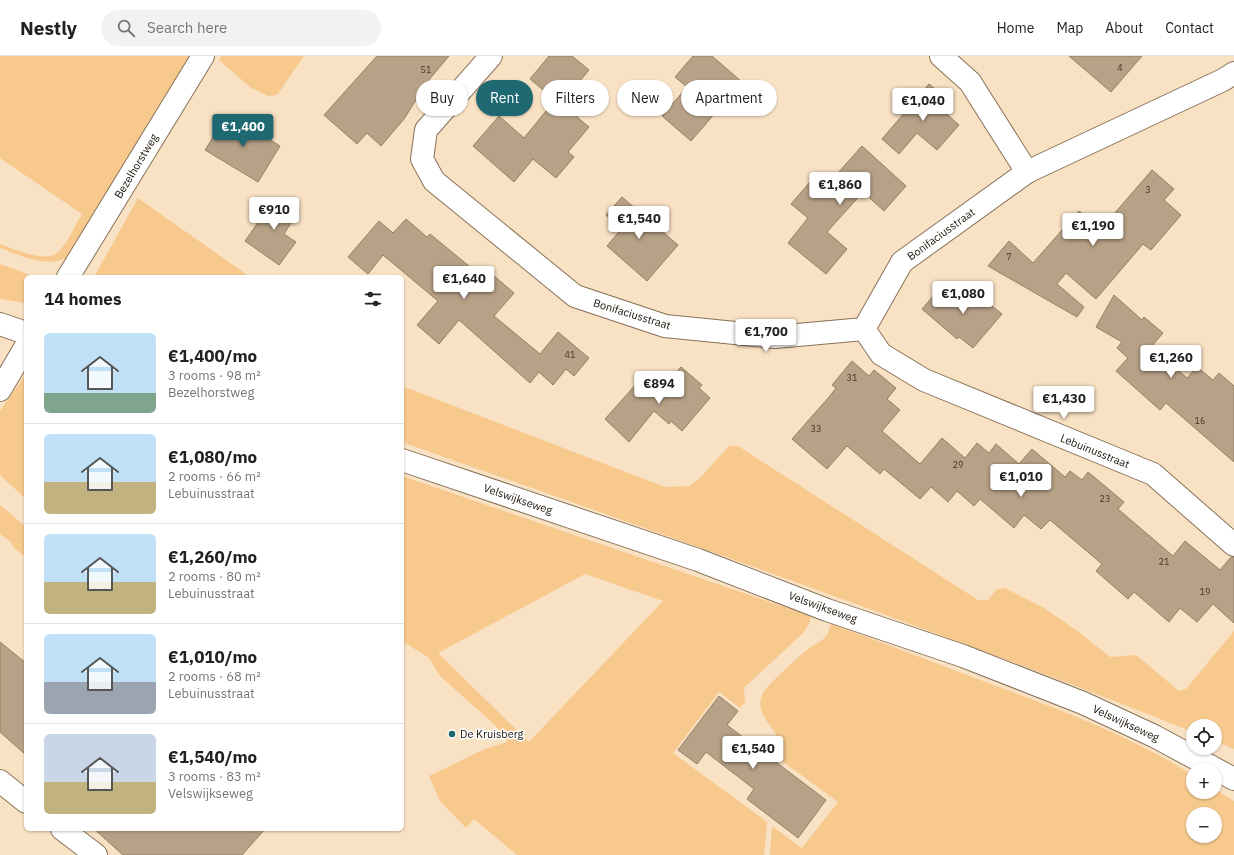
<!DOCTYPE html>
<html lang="en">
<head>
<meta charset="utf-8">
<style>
	:root { --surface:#fff; --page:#f2f2f2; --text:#202124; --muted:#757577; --line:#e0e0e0; --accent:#1e6872 }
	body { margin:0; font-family:"IBM Plex Sans",sans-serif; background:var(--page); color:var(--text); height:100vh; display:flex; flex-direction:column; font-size:15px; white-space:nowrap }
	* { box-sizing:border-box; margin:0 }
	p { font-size:13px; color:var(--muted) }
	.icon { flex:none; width:22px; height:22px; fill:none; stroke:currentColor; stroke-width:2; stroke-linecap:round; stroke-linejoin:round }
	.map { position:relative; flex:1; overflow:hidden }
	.sheet { position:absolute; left:24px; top:219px; width:380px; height:556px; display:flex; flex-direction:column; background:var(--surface); border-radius:6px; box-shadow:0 1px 3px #0004 }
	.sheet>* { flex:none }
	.banner { position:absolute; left:416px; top:24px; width:380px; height:36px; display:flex; gap:8px }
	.fabs { position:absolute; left:1186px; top:663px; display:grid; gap:8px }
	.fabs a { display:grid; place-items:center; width:36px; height:36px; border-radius:50%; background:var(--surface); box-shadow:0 1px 3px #0004; font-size:20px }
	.price { position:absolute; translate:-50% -34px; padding:0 9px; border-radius:4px; background:#fff; color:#222; font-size:13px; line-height:26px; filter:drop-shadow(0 1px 2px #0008) }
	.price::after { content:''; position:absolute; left:50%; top:24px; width:12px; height:9px; margin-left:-6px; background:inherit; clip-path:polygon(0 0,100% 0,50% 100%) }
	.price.selected { background:var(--accent); color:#fff }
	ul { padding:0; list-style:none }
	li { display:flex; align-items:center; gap:12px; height:100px; padding:0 20px }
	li+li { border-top:1px solid var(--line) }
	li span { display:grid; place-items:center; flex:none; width:112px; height:80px; border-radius:6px; color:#555 }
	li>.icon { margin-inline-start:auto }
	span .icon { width:48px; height:48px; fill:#fffc; stroke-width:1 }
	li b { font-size:17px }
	h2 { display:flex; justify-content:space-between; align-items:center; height:48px; padding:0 20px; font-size:17px }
	.pill { padding:0 14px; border-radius:18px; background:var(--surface); box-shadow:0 1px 3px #0004; font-size:14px; line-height:36px }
	.pill.selected { background:var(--accent); color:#fff }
	header { display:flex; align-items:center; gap:24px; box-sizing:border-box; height:56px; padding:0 20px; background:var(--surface); border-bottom:1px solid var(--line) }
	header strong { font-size:19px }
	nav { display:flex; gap:22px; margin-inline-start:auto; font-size:14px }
	.search { width:280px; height:36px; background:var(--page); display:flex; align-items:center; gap:10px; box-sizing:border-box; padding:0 14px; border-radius:22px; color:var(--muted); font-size:15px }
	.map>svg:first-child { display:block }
</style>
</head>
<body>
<header>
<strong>Nestly</strong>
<div class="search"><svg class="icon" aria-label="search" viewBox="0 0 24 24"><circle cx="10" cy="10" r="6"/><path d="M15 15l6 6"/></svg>Search here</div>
<nav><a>Home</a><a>Map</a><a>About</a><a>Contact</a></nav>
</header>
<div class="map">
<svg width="1234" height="799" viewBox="0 0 1234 799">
	<rect width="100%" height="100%" fill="#f9e1c4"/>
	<g fill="#f7c98d" fill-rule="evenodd">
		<path d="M 0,0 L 190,0 L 76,191 C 73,194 71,199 68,201 C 47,213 20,199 0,192 L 0,188 C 14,193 44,207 57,197 C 67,189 75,169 82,158 L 0,102 Z"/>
		<path d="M 221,0 L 304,0 L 277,39 L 268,40 L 250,31 L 219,4 Z"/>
		<path d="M 138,142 L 250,221 L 94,221 Z"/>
		<path d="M 0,208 L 36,221 L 26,221 L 26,247 L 0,243 Z"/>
		<path d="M 26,318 L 26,443 L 0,419 L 0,355 Z"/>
		<path d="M 402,330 L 665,431 L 689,430 L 701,421 L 729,390 L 738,390 L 978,544 L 988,544 L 997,533 L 1005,532 L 1044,552 L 1076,574 L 1110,601 L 1136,599 L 1179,635 L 1186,633 L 1234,575 L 1234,693 L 1215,685 L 1215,670 L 1193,670 L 1193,676 C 932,572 667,480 402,386 Z"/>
		<path d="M 402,420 L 811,560 L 809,568 L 804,576 L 744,632 L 745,646 L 740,652 L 719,636 L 673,697 L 767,766 L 764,799 L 517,799 L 474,763 L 466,772 L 440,745 L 429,720 L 485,693 L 508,686 L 496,670 L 440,620 L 429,602 L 402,585 ZM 585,518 L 663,545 L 529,686 L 438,597 Z"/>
		<path d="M 0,449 L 26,471 L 26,501 L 15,493 L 10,485 L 0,478 Z"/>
		<path d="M 831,568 C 879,585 927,604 975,622 C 1050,650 1125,677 1193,719 L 1193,736 L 1215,736 L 1215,733 L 1234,745 L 1234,799 L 770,799 L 772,770 L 802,792 L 838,746 L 778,702 C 779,699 781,696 781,693 C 782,674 751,660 763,637 C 766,630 799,600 807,594 C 813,589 822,586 827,579 C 829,576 829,571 831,568 ZM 1193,758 L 1215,758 L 1215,780 L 1193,780 Z"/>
	</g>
	<g fill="#b8a287" stroke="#958065">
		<path d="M 377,0 L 449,0 L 428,25 L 404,63 L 381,90 L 367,77 L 357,88 L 324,59 Z"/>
		<path d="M 549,0 L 572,0 L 589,14 L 579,26 L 595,40 L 577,61 L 589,71 L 568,96 L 574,101 L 556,122 L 533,103 L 514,126 L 473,90 L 499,60 L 524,82 L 555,44 L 530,23 Z"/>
		<path d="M 693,0 L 712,0 L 742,26 L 691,85 L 662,60 L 687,31 L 675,21 Z"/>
		<path d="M 1069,0 L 1142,0 L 1111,36 Z"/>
		<path d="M 929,28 L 947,43 L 940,52 L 959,69 L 937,94 L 917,77 L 899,98 L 882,83 Z"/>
		<path d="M 228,58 L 280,90 L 258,126 L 205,94 Z"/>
		<path d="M 862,90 L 906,130 L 884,155 L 863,136 L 827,176 L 847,193 L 826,218 L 788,187 L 808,162 L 791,148 L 810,126 L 821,136 Z"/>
		<path d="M 1152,114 L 1174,133 L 1164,144 L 1181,159 L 1151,194 L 1143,188 L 1096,243 L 1066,217 L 1057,228 L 1084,251 L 1077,261 L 988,210 L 1009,185 L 1033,207 L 1079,155 L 1101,173 Z"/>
		<path d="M 276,141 L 299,154 L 284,178 L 296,186 L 279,209 L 245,185 Z"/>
		<path d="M 622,141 L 678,189 L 647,225 L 607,190 L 622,172 L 606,159 Z"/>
		<path d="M 406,163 L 427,181 L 430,178 L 480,219 L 486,213 L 514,237 L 494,260 L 540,298 L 558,276 L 589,302 L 574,320 L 566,313 L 553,329 L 539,316 L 530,327 L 459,264 L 439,288 L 417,269 L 438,245 L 383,199 L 368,218 L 348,201 L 379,165 L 393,177 Z"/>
		<path d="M 942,230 L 959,244 L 969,232 L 1002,258 L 973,292 L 959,281 L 957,283 L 922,253 Z"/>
		<path d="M 1114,239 L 1142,264 L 1144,261 L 1163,277 L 1151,291 L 1187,322 L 1197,311 L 1213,324 L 1219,317 L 1234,330 L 1234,406 L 1166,347 L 1160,354 L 1116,315 L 1128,302 L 1117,292 L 1122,286 L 1096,271 Z"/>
		<path d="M 852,305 L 869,320 L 874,314 L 896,332 L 887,343 L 900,354 L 882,375 L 920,408 L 942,382 L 965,402 L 977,387 L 989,397 L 996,388 L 1019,408 L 1032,393 L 1065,421 L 1070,415 L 1082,424 L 1088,416 L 1124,446 L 1118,453 L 1173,500 L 1185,485 L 1220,514 L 1231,501 L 1234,501 L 1234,567 L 1213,548 L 1197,566 L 1180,552 L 1169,566 L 1134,536 L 1128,543 L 1096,515 L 1102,508 L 1050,464 L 1041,473 L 1024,459 L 1014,472 L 980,443 L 974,450 L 957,435 L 948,446 L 931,431 L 920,443 L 884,413 L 880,418 L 847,390 L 827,413 L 792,383 L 829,341 L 836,332 L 832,329 Z"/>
		<path d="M 681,311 L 702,329 L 699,332 L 710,342 L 682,375 L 671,365 L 669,368 L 654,355 L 629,386 L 605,363 L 639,325 L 656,340 Z"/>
		<path d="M 0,586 L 26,607 L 26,699 L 0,676 Z"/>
		<path d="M 719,640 L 738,655 L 727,669 L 826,744 L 798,782 L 747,743 L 754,733 L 706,696 L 697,708 L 678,694 Z"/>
		<path d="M 94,773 L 265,773 L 242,799 L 123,799 Z"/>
	</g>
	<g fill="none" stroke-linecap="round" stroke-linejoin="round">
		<defs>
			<g id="minor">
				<path d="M 491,0 L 426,74 L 422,103 L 434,125 L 575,240 L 665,270 L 775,281 L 864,273 L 902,206 L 1027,116 L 1223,24 L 1234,17"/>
				<path d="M 941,0 L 970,26 L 1027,116"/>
				<path d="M 68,221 L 203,0"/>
				<path d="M 864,273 L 881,298 L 924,324 L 1153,418 L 1234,489"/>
				<path d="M 0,334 L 26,290"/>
				<path d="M 0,725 L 26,746"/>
				<path d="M 62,773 L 96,799"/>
			</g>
			<g id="primary">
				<path d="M 0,268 L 26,277"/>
				<path d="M 402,404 L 698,504 L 827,554 L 963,600 L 1083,647 L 1154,680 L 1234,723"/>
			</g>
		</defs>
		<use href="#minor" stroke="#877258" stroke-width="24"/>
		<use href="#primary" stroke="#877258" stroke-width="24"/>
		<use href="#minor" stroke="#fff" stroke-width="22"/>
		<use href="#primary" stroke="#fff" stroke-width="22"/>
	</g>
	<circle fill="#1e6872" stroke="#fff" stroke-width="1.5" cx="452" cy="678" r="4"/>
	<g text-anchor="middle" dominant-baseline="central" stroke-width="3" stroke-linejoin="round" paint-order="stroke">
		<g font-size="9" fill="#423628">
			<text x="1120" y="11">4</text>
			<text x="426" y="13">51</text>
			<text x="1148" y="133">3</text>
			<text x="1009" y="200">7</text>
			<text x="570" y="298">41</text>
			<text x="852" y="321">31</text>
			<text x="1200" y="364">16</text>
			<text x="816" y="372">33</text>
			<text x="958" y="408">29</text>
			<text x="1105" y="442">23</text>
			<text x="1164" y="505">21</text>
			<text x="1205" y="535">19</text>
		</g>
		<g font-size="11" fill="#1a1208" stroke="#fff">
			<text transform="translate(136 110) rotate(-59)">Bezelhorstweg</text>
			<text transform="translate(941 178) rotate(-36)">Bonifaciusstraat</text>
			<text transform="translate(632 258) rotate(17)">Bonifaciusstraat</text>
			<text transform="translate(1095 395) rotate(22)">Lebuinusstraat</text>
			<text transform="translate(518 443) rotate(19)">Velswijkseweg</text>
			<text transform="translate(823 551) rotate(20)">Velswijkseweg</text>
			<text transform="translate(1126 667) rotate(25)">Velswijkseweg</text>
		</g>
		<g font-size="11" fill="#1a1208" stroke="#fff" text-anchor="start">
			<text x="460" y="678">De Kruisberg</text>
		</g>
	</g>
</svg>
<div class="fabs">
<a><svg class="icon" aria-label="locate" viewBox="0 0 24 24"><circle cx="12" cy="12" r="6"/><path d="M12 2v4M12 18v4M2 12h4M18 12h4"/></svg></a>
<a>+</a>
<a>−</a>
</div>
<b class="price" style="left:923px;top:66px">€1,040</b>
<b class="price selected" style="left:243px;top:92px">€1,400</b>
<b class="price" style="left:840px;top:150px">€1,860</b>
<b class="price" style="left:274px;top:175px">€910</b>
<b class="price" style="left:639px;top:184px">€1,540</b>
<b class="price" style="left:1093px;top:191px">€1,190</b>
<b class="price" style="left:464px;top:244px">€1,640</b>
<b class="price" style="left:963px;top:259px">€1,080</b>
<b class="price" style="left:766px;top:297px">€1,700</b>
<b class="price" style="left:1171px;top:323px">€1,260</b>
<b class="price" style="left:659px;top:349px">€894</b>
<b class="price" style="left:1064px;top:364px">€1,430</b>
<b class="price" style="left:1021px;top:442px">€1,010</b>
<b class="price" style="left:753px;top:714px">€1,540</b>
<div class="banner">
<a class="pill">Buy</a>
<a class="pill selected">Rent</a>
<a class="pill">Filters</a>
<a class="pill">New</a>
<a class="pill">Apartment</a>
</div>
<section class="sheet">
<h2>14 homes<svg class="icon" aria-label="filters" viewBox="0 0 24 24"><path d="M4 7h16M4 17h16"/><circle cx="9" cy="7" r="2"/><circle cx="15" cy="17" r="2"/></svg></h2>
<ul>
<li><span style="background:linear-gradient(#bfe0f5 75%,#7fa58c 0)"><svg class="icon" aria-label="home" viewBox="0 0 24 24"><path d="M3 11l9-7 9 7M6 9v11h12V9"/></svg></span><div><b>€1,400/mo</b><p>3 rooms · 98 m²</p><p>Bezelhorstweg</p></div></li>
<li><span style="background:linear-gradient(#bfe0f5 60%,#c2b280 0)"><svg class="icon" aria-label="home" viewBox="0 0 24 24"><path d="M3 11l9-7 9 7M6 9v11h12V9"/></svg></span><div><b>€1,080/mo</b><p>2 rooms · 66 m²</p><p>Lebuinusstraat</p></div></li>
<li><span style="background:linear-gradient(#bfe0f5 60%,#c2b280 0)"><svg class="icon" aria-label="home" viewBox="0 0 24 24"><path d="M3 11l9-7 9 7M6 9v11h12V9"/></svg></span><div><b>€1,260/mo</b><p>2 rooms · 80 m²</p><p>Lebuinusstraat</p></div></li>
<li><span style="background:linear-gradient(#bfe0f5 60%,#9aa5b1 0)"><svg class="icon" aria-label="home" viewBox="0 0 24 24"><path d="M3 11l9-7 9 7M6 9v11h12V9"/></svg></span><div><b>€1,010/mo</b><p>2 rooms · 68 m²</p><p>Lebuinusstraat</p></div></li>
<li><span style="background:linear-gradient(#c9d6e8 60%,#c2b280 0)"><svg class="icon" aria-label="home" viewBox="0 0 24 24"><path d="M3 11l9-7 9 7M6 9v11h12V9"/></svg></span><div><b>€1,540/mo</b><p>3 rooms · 83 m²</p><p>Velswijkseweg</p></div></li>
</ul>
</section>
</div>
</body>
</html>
